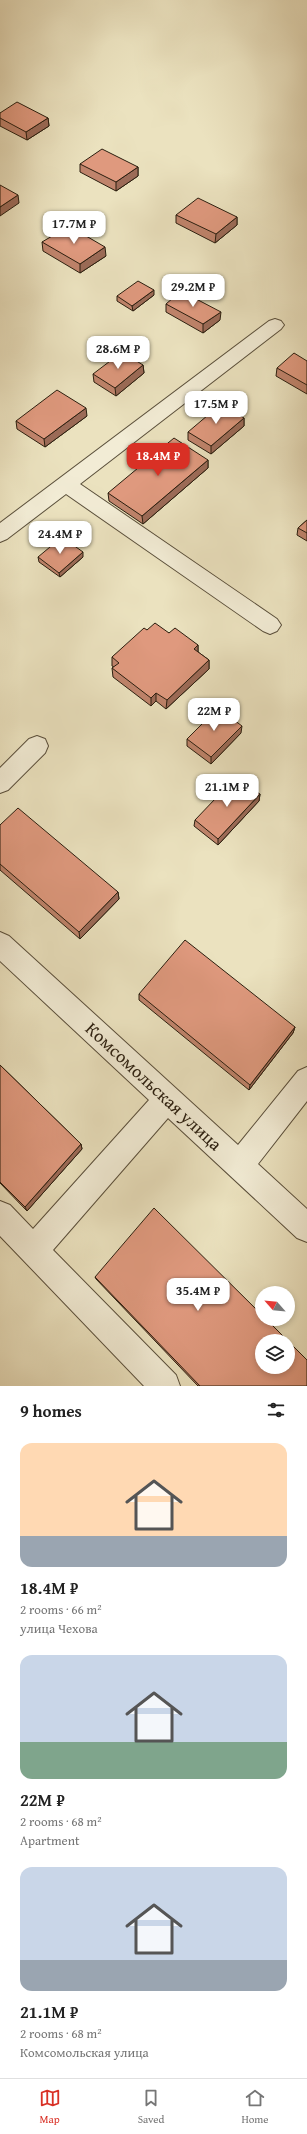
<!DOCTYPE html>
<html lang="en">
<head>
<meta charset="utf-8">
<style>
	:root { --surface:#fff; --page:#f6f6f6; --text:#222; --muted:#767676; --line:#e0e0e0; --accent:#d93025 }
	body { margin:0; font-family:"Gentium Book Plus",serif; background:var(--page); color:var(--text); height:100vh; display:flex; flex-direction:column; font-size:15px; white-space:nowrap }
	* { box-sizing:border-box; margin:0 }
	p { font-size:13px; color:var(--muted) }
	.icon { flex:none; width:22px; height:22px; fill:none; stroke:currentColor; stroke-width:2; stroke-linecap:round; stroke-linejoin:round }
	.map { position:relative; height:1386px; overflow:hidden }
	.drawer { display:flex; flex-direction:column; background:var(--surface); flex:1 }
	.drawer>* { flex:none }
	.needle { width:26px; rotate:297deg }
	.controls { position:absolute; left:255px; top:1286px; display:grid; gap:8px }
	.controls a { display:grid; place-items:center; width:40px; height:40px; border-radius:50%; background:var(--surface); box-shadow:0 2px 6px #0003; font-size:20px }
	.price { position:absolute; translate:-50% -34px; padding:0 9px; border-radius:8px; background:#fff; color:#222; font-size:13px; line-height:26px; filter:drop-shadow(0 1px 2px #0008) }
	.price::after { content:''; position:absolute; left:50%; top:24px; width:12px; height:9px; margin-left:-6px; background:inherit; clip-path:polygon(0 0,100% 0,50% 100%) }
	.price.on { background:var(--accent); color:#fff }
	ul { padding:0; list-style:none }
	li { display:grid; align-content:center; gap:8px; height:212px; padding:0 20px }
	li span { display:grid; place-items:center; height:124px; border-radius:12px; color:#555 }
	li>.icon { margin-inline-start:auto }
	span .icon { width:72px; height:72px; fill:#fffc; stroke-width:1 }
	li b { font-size:17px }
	h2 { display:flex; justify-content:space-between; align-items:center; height:48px; padding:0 20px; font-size:17px }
	.dock { display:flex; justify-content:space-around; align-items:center; height:56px; border-top:1px solid var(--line); background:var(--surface); font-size:11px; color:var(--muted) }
	.dock a { display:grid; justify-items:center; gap:2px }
	.dock .on { color:var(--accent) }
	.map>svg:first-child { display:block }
</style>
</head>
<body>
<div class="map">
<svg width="307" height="1386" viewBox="0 0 307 1386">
	<rect width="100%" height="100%" fill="#ebe2bf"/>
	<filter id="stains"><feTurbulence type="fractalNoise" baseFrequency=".005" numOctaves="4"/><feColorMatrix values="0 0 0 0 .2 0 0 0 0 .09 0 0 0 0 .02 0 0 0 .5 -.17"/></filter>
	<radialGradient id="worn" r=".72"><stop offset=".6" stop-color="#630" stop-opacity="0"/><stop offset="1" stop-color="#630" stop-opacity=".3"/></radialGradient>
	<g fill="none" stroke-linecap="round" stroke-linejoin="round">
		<defs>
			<g id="minor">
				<path d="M 275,319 L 281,321 L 284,325 L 281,329 L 80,484 L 277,619 L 281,625 L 277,631 L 270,634 L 263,631 L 66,494 L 7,539 L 0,542 L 0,523 L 269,321 Z"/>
				<path d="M 37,736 L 45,739 L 48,746 L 45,753 L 8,790 L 0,793 L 0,768 L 29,739 Z"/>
				<path d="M 0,932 L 9,936 L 238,1145 L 298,1071 L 307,1067 L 307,1101 L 258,1164 L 307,1209 L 307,1242 L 297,1238 L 168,1118 L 53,1250 L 176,1375 L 180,1386 L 144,1386 L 0,1236 L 0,1201 L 10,1205 L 33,1229 L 149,1100 L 0,961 Z"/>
			</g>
		</defs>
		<use href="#minor" stroke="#5a4f3b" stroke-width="2"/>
		<use href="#minor" fill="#f2ecd5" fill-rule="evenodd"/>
	</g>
	<g fill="#c0846c" stroke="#2a1e0f">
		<path d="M 0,113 L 48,118 L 49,126 L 27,140 L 0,126 Z"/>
		<path d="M 80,164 L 138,167 L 138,176 L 116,191 L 80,172 Z"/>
		<path d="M 176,215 L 237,217 L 237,225 L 215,243 L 176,223 Z"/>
		<path d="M 42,242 L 106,256 L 80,273 L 43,251 Z"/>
		<path d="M 154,295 L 133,311 L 117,301 L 117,296 Z"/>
		<path d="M 166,304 L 220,320 L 203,333 L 166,312 Z"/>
		<path d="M 307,361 L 307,394 L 276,376 L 277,368 Z"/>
		<path d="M 143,365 L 144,373 L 116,396 L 94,382 L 93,374 Z"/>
		<path d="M 87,416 L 45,447 L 17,429 L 16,421 Z"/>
		<path d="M 244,418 L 244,426 L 211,454 L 188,440 L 188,432 Z"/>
		<path d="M 208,460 L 208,468 L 143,524 L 109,501 L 108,493 Z"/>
		<path d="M 307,520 L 307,541 L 297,535 L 298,528 Z"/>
		<path d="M 38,557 L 83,557 L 60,577 L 39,562 Z"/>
		<path d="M 147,630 L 169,633 L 198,645 L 198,652 L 209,660 L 209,669 L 166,709 L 156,701 L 151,706 L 113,677 L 112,668 L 114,667 L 112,666 L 112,657 Z"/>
		<path d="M 241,733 L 211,764 L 187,746 L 187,739 Z"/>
		<path d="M 260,794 L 259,801 L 218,845 L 194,826 L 195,820 Z"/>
		<path d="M 0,825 L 118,892 L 119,899 L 80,939 L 0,870 Z"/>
		<path d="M 139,994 L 295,1027 L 293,1033 L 249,1090 L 139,1000 Z"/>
		<path d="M 0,1065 L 81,1144 L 82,1149 L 27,1211 L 0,1183 Z"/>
		<path d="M 95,1277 L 307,1386 L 198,1386 L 96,1279 Z"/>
	</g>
	<g fill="#9c6b58" stroke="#2a1e0f">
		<path d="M 48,118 L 49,126 L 27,140 L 26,132 Z"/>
		<path d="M 138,167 L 138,176 L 116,191 L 116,182 Z"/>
		<path d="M 18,195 L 19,203 L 0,216 L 0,207 Z"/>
		<path d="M 237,217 L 237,225 L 215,243 L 216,234 Z"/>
		<path d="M 105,247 L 106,256 L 80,273 L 80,264 Z"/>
		<path d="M 154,290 L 154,295 L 133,311 L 132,306 Z"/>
		<path d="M 221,312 L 220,320 L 203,333 L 203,324 Z"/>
		<path d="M 143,365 L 144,373 L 116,396 L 115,388 Z"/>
		<path d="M 86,408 L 87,416 L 45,447 L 44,439 Z"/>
		<path d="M 244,418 L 244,426 L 211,454 L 211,446 Z"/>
		<path d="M 208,460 L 208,468 L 143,524 L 142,516 Z"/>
		<path d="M 83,552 L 83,557 L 60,577 L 59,573 Z"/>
		<path d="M 198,645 L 198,653 L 194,649 Z"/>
		<path d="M 209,660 L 209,669 L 166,709 L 167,700 Z"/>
		<path d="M 156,693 L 156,701 L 151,706 L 151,698 Z"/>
		<path d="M 242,726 L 241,733 L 211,764 L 211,757 Z"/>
		<path d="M 260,794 L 259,801 L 218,845 L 218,839 Z"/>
		<path d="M 118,892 L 119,899 L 80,939 L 79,932 Z"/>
		<path d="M 295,1027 L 293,1033 L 249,1090 L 250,1085 Z"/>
		<path d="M 81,1144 L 82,1149 L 27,1211 L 25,1207 Z"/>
	</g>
	<g fill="#df997e" stroke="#2a1e0f" fill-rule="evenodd">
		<path d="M 17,102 L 48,118 L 26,132 L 0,118 L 0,113 Z"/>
		<path d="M 102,149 L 138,167 L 116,182 L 80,164 Z"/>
		<path d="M 0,185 L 18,195 L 0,207 Z"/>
		<path d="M 198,198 L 237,217 L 216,234 L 176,215 Z"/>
		<path d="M 69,226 L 105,247 L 80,264 L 42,242 Z"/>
		<path d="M 138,281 L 154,290 L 132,306 L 117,296 Z"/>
		<path d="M 181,291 L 221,312 L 203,324 L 166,304 Z"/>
		<path d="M 122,352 L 143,365 L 115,388 L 93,374 Z"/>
		<path d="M 294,353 L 307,361 L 307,385 L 277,368 Z"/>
		<path d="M 57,390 L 86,408 L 44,439 L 16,421 Z"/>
		<path d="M 221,404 L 244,418 L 211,446 L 188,432 Z"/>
		<path d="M 174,438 L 208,460 L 142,516 L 108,493 Z"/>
		<path d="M 307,520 L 307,533 L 298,528 Z"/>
		<path d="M 62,537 L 83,552 L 59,573 L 38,557 Z"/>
		<path d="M 155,623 L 169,633 L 175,628 L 198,645 L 194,649 L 209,660 L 167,700 L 156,693 L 151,698 L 112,668 L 119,663 L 112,657 L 144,628 L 147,630 Z"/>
		<path d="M 218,708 L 242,726 L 211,757 L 187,739 Z"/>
		<path d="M 236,777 L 260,794 L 218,839 L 195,820 Z"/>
		<path d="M 18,808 L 118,892 L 79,932 L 0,864 L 0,825 Z"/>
		<path d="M 185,940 L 295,1027 L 250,1085 L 139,994 Z"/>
		<path d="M 0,1065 L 81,1144 L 25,1207 L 0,1182 Z"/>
		<path d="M 154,1208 L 262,1315 L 262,1319 L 266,1319 L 307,1360 L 307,1386 L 200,1386 L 95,1277 ZM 262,1341 L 288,1341 L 288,1367 L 262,1367 Z"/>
	</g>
	<g text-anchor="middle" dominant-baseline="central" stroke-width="3" stroke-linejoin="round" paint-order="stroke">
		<g font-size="18" fill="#2a1e0f" stroke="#f2ecd5">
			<text transform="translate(154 1086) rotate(43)">Комсомольская улица</text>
		</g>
	</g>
	<rect width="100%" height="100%" filter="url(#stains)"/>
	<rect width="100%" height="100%" fill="url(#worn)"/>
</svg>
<div class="controls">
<a><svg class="needle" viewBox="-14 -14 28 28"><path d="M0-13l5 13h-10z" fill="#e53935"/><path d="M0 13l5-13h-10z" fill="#767676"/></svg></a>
<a><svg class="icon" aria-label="layers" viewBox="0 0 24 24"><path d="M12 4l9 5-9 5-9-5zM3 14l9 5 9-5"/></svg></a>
</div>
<b class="price" style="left:74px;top:245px">17.7M ₽</b>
<b class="price" style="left:193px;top:308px">29.2M ₽</b>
<b class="price" style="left:118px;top:370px">28.6M ₽</b>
<b class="price" style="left:216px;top:425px">17.5M ₽</b>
<b class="price on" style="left:158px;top:477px">18.4M ₽</b>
<b class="price" style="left:60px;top:555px">24.4M ₽</b>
<b class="price" style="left:214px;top:732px">22M ₽</b>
<b class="price" style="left:227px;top:808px">21.1M ₽</b>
<b class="price" style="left:198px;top:1312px">35.4M ₽</b>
</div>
<section class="drawer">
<h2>9 homes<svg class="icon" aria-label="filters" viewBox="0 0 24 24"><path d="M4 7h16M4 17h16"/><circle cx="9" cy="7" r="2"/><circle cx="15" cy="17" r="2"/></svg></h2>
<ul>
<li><span style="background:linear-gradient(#ffd9b3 75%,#9aa5b1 0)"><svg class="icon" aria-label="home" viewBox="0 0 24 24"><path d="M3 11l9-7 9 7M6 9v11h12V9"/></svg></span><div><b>18.4M ₽</b><p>2 rooms · 66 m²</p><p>улица Чехова</p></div></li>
<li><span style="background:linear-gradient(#c9d6e8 70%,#7fa58c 0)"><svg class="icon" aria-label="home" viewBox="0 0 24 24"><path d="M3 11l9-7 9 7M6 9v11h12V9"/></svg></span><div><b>22M ₽</b><p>2 rooms · 68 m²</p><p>Apartment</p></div></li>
<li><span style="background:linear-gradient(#c9d6e8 75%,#9aa5b1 0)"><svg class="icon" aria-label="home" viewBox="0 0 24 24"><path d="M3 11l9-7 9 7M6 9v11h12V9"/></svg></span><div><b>21.1M ₽</b><p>2 rooms · 68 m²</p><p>Комсомольская улица</p></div></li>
</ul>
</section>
<nav class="dock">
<a class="on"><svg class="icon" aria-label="map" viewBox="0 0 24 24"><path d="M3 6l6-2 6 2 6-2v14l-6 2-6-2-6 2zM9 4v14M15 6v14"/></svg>Map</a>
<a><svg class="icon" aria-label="saved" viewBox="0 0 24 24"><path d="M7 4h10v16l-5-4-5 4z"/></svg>Saved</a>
<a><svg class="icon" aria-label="home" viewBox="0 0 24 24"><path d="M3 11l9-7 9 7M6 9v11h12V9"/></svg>Home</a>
</nav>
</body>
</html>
